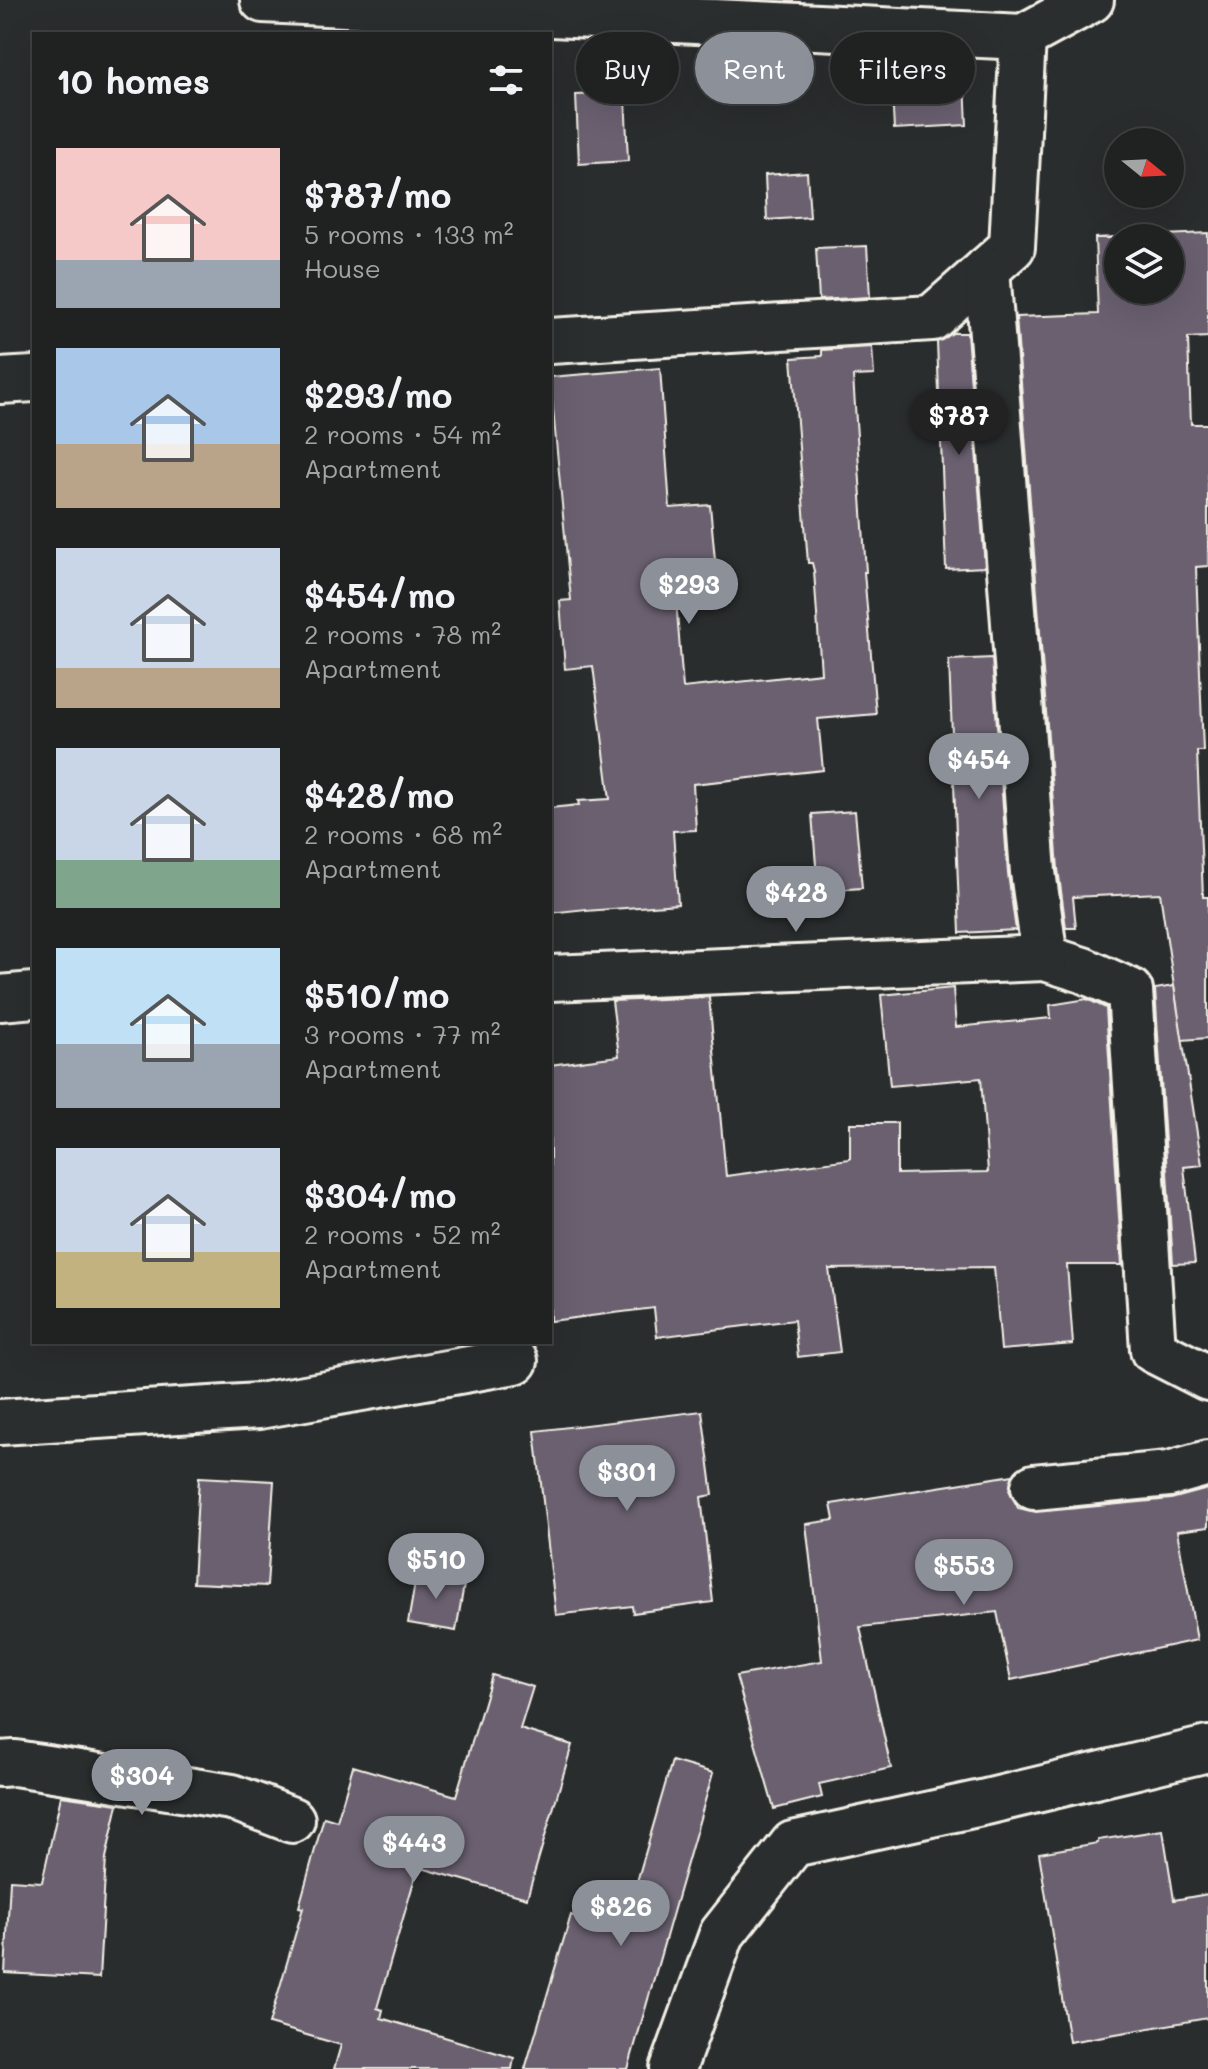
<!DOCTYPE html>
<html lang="en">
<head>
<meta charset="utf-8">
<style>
	:root { --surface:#202222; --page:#2d2f2f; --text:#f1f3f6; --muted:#a2a4a5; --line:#3d3f40; --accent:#8c9099 }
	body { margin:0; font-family:Mali,sans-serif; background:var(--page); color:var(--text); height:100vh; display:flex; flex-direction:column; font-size:30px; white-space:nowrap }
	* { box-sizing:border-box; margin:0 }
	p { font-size:26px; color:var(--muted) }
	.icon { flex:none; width:44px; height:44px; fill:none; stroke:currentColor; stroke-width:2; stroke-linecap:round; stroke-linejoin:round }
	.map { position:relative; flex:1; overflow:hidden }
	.side { position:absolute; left:32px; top:32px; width:520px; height:1312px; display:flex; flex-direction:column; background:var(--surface); border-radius:0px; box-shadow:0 8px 32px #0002,0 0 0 2px var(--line) }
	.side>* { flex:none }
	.guide { position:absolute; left:576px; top:32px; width:512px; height:72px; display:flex; gap:16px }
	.needle { width:52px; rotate:108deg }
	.controls { position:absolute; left:1104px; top:128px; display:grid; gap:16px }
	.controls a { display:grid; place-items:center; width:80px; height:80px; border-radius:50%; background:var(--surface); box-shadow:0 8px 32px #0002,0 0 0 2px var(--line); font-size:40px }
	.price { position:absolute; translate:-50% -68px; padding:0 18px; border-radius:28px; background:var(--accent); color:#fff; font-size:26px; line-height:52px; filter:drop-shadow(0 2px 4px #0008) }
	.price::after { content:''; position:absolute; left:50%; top:48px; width:24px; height:18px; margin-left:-12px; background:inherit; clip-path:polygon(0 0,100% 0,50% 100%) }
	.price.on { background:#222; color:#fff }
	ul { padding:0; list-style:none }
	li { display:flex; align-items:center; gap:24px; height:200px; padding:0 24px }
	li span { display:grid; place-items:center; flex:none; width:224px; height:160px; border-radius:0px; color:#555 }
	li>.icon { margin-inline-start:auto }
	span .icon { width:96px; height:96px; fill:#fffc; stroke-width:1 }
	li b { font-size:34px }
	h2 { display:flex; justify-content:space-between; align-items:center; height:96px; padding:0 24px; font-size:34px }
	.tag { padding:0 28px; border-radius:36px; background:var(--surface); box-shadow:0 8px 32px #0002,0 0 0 2px var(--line); font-size:28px; line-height:72px }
	.tag.on { background:var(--accent); color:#fff }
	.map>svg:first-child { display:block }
</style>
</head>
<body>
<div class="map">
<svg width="1208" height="2069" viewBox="0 0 1208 2069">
	<rect width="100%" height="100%" fill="#2a2d2e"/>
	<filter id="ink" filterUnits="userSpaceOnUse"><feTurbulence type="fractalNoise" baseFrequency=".0125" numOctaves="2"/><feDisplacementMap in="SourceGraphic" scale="16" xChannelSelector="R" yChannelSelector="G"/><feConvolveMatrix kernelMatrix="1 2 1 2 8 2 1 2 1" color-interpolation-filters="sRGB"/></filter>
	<g filter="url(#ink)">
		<g fill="#6b606f" stroke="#f4f1e8" stroke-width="2" fill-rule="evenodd">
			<path d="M 890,56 L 964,59 L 967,125 L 894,129 Z"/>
			<path d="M 625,93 L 628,161 L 579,164 L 576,95 Z"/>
			<path d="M 807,172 L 810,217 L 767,220 L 765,175 Z"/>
			<path d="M 1208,233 L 1208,337 L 1188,338 L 1191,424 L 1208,424 L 1208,566 L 1196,567 L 1203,751 L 1197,751 L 1203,897 L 1208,897 L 1208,1038 L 1182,1040 L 1160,893 L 1073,897 L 1076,928 L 1066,928 L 1058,869 L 1016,317 L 1098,314 L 1095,238 ZM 1118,238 L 1170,238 L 1170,290 L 1118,290 Z"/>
			<path d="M 867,246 L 870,297 L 819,300 L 816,248 Z"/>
			<path d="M 953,333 L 967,333 L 985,567 L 946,569 L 937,342 Z"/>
			<path d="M 872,347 L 874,375 L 853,376 L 866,572 L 864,572 L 876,714 L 818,719 L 823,770 L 693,784 L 696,830 L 673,831 L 678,904 L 586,911 L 586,909 L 550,913 L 550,808 L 579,805 L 578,801 L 610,799 L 593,666 L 565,669 L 560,601 L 571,600 L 550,377 L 660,368 L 670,508 L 710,505 L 716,571 L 674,574 L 683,688 L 821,673 L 814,571 L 812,563 L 808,563 L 792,358 L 822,356 L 822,350 Z"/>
			<path d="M 992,658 L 1008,874 L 1016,930 L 960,933 L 949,660 Z"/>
			<path d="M 855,811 L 862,888 L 818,891 L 812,814 Z"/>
			<path d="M 1174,986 L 1202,1165 L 1184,1167 L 1195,1263 L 1173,1264 L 1155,989 Z"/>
			<path d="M 953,988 L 956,1027 L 1051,1018 L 1050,1005 L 1087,999 L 1106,1008 L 1122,1265 L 1067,1265 L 1073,1344 L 1001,1350 L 994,1267 L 829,1269 L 840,1352 L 798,1357 L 794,1320 L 657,1337 L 654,1308 L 550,1321 L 550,1065 L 619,1056 L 612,1001 L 709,997 L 726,1176 L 850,1159 L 850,1123 L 897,1123 L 897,1174 L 988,1172 L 981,1078 L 890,1086 L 881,995 Z"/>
			<path d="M 702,1411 L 713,1495 L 701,1497 L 713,1602 L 633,1613 L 632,1606 L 556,1615 L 535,1431 Z"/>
			<path d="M 1013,1475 L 1009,1490 L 1018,1508 L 1036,1512 L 1171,1499 L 1208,1489 L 1208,1527 L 1177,1531 L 1197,1640 L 1011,1680 L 997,1612 L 860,1627 L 891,1768 L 819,1784 L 822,1797 L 774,1809 L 736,1676 L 822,1661 L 806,1524 L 834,1520 L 831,1504 Z"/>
			<path d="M 199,1477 L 274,1481 L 267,1586 L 193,1583 Z"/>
			<path d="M 417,1571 L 465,1579 L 456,1631 L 408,1623 Z"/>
			<path d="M 492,1675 L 533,1687 L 520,1729 L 572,1745 L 527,1898 L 418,1867 L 377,2008 L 383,2010 L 381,2018 L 514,2058 L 512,2069 L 334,2069 L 341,2045 L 269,2024 L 303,1908 L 299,1907 L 324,1817 L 337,1821 L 353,1766 L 456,1796 Z"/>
			<path d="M 672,1761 L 713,1773 L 628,2069 L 525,2069 L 571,1915 L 623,1930 Z"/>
			<path d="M 61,1796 L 118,1804 L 106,1858 L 99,1978 L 5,1973 L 10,1880 L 42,1882 Z"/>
			<path d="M 1163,1830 L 1174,1900 L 1208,1894 L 1208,2018 L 1069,2042 L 1039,1853 L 1098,1843 L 1098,1840 Z"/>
		</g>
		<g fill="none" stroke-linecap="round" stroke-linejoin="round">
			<defs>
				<g id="minor">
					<path d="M 263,0 L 1023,37 L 1012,247 L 932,318 L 550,341"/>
					<path d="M 1023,37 L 1091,0"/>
					<path d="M 987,269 L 1033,872 L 1045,958 L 1083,970 L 1130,991 L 1153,1350 L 1208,1378"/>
					<path d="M 0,381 L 34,379"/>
					<path d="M 550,978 L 1045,958"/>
					<path d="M 0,998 L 34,995"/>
					<path d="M 0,1422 L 259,1406 L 515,1361"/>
					<path d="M 1034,1487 L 1169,1474 L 1208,1463"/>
					<path d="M 0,1764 L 15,1763 L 232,1797 L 292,1820"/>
					<path d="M 673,2069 L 722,1934 L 793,1844 L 986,1802 L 1208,1749"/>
				</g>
			</defs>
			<use href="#minor" stroke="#f4f1e8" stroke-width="50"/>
			<use href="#minor" stroke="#2a2d2e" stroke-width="44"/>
		</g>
	</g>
</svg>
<div class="controls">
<a><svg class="needle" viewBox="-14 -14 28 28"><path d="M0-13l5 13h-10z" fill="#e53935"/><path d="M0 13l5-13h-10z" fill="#a2a4a5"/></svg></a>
<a><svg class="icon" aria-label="layers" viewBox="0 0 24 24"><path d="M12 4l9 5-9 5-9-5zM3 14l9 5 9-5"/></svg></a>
</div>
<b class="price on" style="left:959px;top:457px">$787</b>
<b class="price" style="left:689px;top:626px">$293</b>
<b class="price" style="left:979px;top:801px">$454</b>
<b class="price" style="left:796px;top:934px">$428</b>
<b class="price" style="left:627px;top:1513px">$301</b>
<b class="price" style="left:436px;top:1601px">$510</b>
<b class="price" style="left:964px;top:1607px">$553</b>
<b class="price" style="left:142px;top:1817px">$304</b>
<b class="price" style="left:414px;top:1884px">$443</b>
<b class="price" style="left:621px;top:1948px">$826</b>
<div class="guide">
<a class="tag">Buy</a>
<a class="tag on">Rent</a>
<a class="tag">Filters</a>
</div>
<section class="side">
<h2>10 homes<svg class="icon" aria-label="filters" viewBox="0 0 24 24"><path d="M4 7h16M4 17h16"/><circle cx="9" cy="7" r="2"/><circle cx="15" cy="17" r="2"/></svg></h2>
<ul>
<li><span style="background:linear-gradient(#f6c9c9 70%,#9aa5b1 0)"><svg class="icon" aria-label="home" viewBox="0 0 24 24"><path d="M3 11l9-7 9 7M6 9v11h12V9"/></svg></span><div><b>$787/mo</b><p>5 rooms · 133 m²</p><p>House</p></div></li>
<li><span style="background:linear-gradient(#a9c7e8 60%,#b9a48a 0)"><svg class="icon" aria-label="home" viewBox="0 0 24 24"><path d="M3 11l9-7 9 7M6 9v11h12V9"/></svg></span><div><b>$293/mo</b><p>2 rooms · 54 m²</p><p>Apartment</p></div></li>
<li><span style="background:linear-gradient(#c9d6e8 75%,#b9a48a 0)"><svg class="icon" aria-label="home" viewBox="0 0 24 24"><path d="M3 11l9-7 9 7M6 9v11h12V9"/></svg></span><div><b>$454/mo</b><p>2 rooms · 78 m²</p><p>Apartment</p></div></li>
<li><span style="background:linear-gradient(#c9d6e8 70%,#7fa58c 0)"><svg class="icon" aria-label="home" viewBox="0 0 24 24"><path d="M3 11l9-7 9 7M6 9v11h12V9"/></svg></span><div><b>$428/mo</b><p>2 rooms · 68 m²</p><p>Apartment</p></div></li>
<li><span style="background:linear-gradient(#bfe0f5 60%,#9aa5b1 0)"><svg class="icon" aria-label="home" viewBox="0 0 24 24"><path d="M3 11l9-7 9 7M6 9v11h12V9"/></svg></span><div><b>$510/mo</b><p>3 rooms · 77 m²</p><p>Apartment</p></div></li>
<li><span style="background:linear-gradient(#c9d6e8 65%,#c2b280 0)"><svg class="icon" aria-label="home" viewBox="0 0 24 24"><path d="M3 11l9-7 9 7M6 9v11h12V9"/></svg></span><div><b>$304/mo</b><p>2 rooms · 52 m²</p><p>Apartment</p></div></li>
</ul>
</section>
</div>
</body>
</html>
